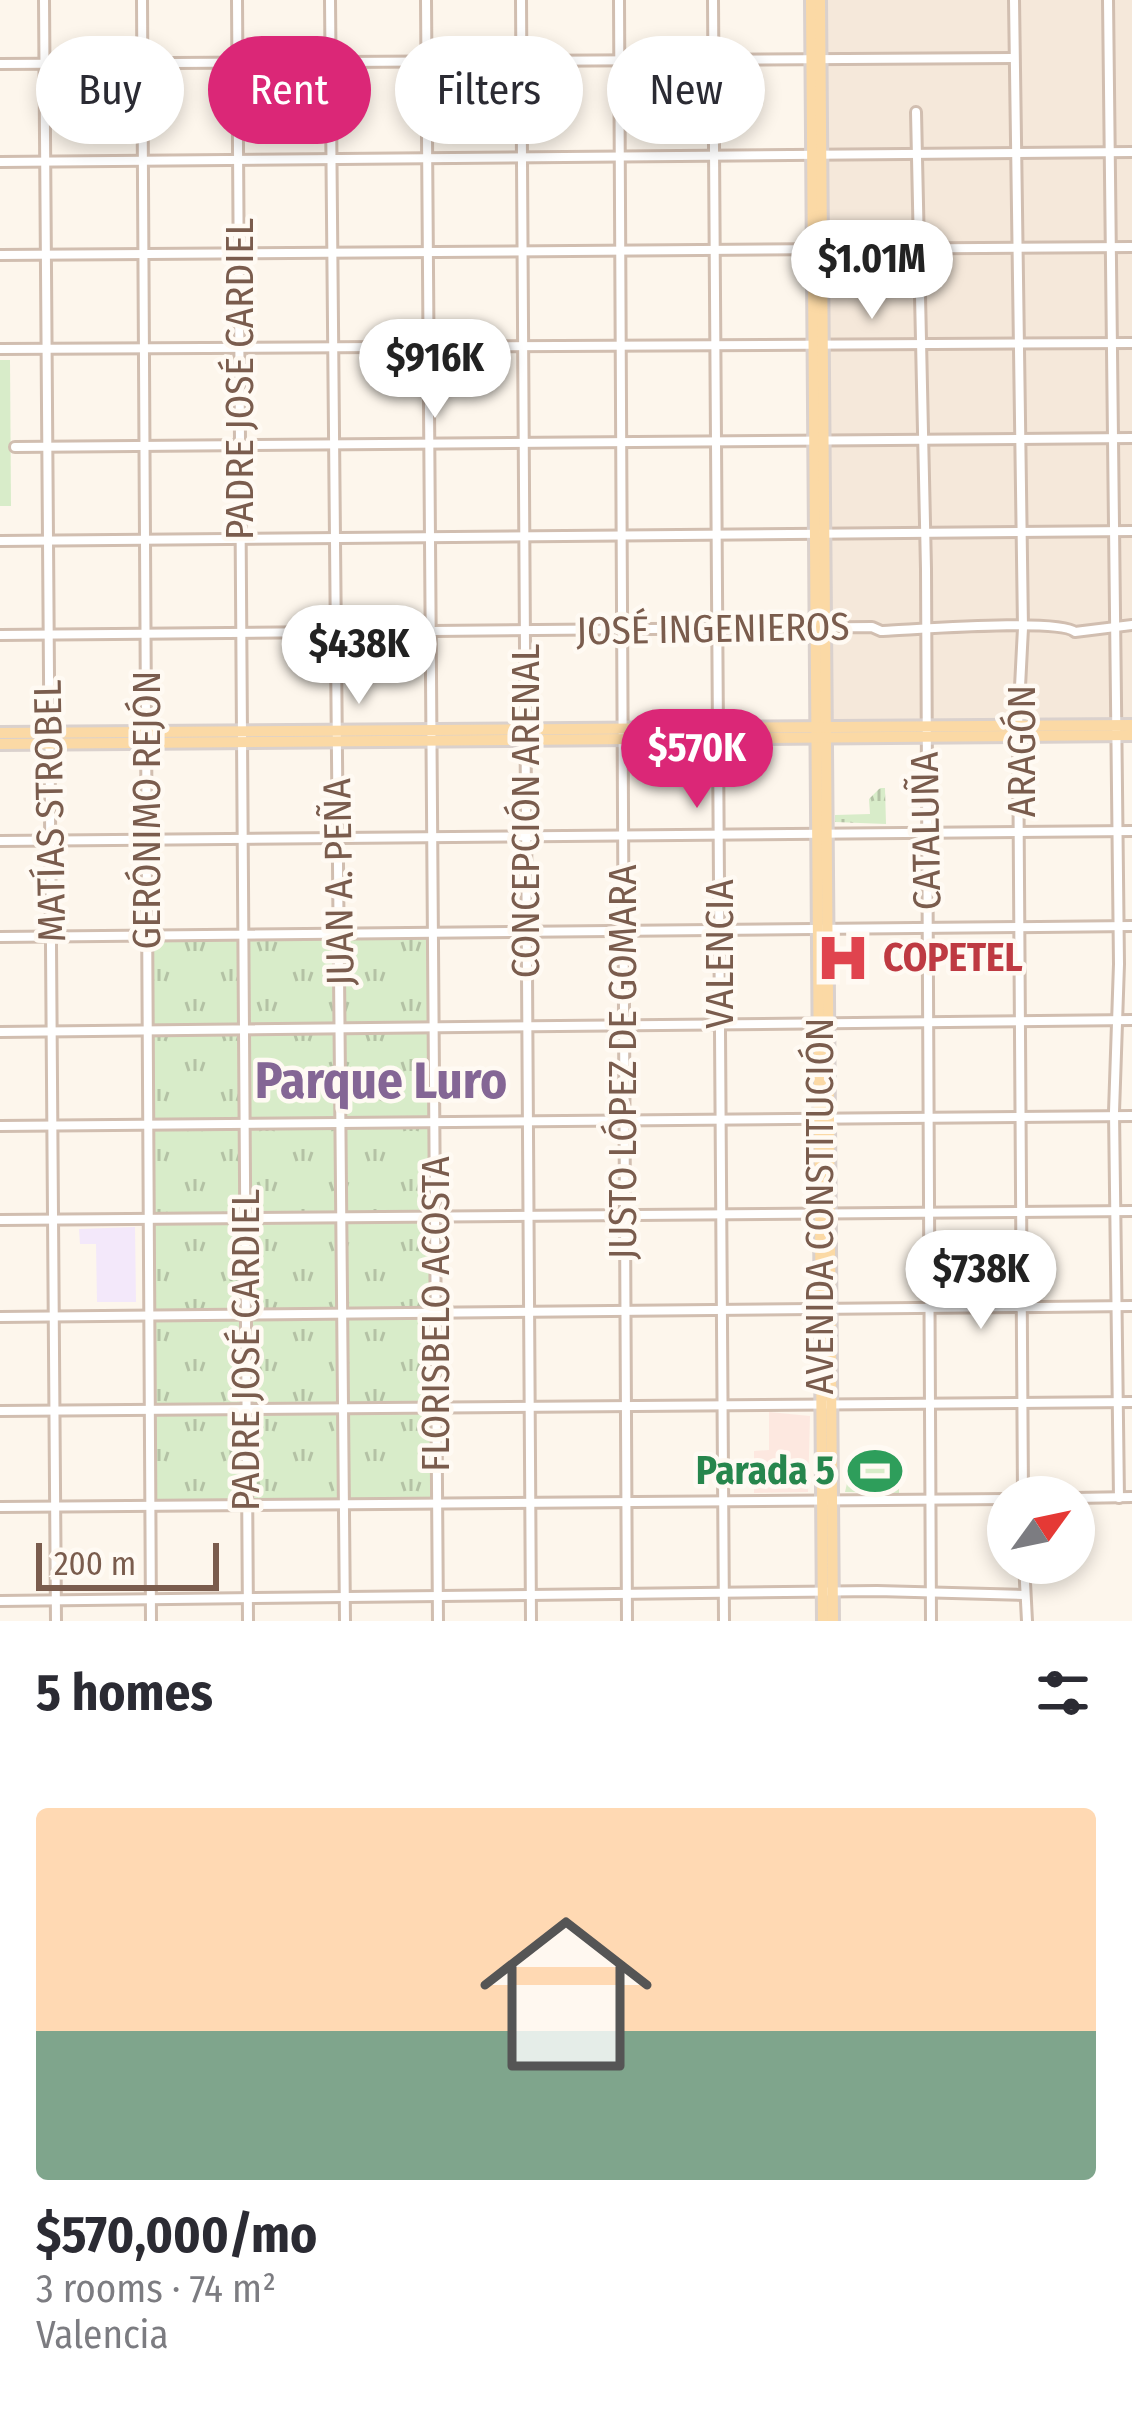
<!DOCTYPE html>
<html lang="en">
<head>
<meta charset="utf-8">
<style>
	:root { --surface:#fff; --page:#f7f7f7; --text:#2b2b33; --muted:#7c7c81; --line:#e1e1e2; --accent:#db2777 }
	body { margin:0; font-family:"Fira Sans Condensed",sans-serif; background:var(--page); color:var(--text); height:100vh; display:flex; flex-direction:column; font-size:45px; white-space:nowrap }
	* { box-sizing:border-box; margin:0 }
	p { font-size:39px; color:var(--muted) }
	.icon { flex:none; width:66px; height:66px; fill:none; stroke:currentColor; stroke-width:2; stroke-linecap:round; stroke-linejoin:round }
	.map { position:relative; height:1621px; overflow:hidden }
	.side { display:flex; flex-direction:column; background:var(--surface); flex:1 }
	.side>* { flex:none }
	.guide { position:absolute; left:36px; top:36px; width:1062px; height:108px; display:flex; gap:24px }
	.needle { width:78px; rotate:57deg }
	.tools { position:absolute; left:987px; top:1476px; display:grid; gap:24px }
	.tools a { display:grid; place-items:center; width:108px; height:108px; border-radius:50%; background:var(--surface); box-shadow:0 6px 18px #0003; font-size:60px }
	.scale { position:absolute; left:36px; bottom:30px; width:183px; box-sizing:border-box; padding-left:12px; border:6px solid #7a5c4d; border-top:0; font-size:33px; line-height:42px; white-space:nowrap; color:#7a5c4d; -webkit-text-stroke:9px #fffaf3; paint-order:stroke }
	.price { position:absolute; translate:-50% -102px; padding:0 27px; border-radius:42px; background:#fff; color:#222; font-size:39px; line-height:78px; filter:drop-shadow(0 3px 6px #0008) }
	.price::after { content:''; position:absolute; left:50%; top:72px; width:36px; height:27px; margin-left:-18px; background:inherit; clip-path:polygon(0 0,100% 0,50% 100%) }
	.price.current { background:var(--accent); color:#fff }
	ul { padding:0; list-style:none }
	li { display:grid; align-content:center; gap:24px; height:636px; padding:0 36px }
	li+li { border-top:3px solid var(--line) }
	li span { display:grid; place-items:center; height:372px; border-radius:12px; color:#555 }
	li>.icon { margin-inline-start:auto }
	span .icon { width:216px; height:216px; fill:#fffc; stroke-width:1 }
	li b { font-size:51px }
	h2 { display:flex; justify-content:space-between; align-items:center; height:144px; padding:0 36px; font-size:51px }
	.tag { padding:0 42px; border-radius:54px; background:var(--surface); box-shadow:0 6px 18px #0003; font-size:42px; line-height:108px }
	.tag.current { background:var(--accent); color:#fff }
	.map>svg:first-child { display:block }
</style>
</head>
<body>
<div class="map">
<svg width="1132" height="1621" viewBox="0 0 1132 1621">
	<defs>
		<pattern id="grass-tufts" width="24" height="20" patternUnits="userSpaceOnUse" patternTransform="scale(3)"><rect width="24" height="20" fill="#d8ecc9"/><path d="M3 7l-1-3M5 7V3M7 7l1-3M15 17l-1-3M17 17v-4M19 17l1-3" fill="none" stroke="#b4c2a5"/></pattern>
	</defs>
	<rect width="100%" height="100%" fill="#fdf6ec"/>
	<path fill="#f5e8da" d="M 826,0 L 1132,0 L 1132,719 L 832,721 Z"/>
	<path fill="#fde8e0" d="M 769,1412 L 810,1416 L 808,1492 L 754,1493 L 754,1451 L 769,1450 Z"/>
	<path fill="#f3e8fa" d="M 135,1227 L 136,1302 L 97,1302 L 96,1244 L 80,1244 L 79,1229 Z"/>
	<g fill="url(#grass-tufts)">
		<path d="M 880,788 L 885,788 L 886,824 L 835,822 L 835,815 L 870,814 L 869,799 Z"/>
		<path d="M 430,937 L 431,1025 L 345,1026 L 344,938 Z"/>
		<path d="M 337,938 L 338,1025 L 248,1026 L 246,939 Z"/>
		<path d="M 151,939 L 240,939 L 241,1026 L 152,1027 Z"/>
		<path d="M 337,1032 L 339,1120 L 249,1121 L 247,1033 Z"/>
		<path d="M 344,1032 L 430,1032 L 431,1119 L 345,1120 Z"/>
		<path d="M 240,1033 L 241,1121 L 152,1122 L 151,1034 Z"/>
		<path d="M 431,1126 L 432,1214 L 346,1215 L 345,1127 Z"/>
		<path d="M 338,1127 L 340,1214 L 248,1216 L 247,1128 Z"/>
		<path d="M 151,1128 L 242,1128 L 243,1216 L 152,1216 Z"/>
		<path d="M 432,1220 L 433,1310 L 347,1311 L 346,1221 Z"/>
		<path d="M 338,1221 L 340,1311 L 249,1312 L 247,1222 Z"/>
		<path d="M 241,1222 L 242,1311 L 154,1312 L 153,1223 Z"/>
		<path d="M 340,1317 L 341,1405 L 250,1406 L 249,1318 Z"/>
		<path d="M 432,1317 L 433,1404 L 347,1405 L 346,1318 Z"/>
		<path d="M 243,1318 L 244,1405 L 154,1406 L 153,1319 Z"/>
		<path d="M 433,1410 L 434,1499 L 348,1500 L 347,1411 Z"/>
		<path d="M 339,1411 L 341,1500 L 251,1502 L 249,1413 Z"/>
		<path d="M 243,1412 L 244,1502 L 154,1503 L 153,1413 Z"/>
	</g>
	<g fill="#d8ecc9">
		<path d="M 0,360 L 10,360 L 11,506 L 0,506 Z"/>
		<path d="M 852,1462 L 899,1462 L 899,1493 L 845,1492 Z"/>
	</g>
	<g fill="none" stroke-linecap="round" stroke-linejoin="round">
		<defs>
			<g id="minor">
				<path d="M 44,0 L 56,1621"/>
				<path d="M 142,0 L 151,1621"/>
				<path d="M 237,0 L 248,1621"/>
				<path d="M 330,0 L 345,1621"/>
				<path d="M 426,0 L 438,1621"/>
				<path d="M 521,0 L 531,1621"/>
				<path d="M 619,0 L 627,1621"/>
				<path d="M 713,0 L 724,1621"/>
				<path d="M 1014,0 L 1023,628 L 1018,726 L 1023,1497"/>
				<path d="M 1108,0 L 1119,964 L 1114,1112 L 1119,1498"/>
				<path d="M 0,64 L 1014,58"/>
				<path d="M 916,112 L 926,569 L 931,1621"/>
				<path d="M 0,162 L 1132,152"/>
				<path d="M 0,255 L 1132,247"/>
				<path d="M 0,349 L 1132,343"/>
				<path d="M 15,447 L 1132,438"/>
				<path d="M 0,541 L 1132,531"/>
				<path d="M 0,635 L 872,627 L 881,631 C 912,630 1058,618 1075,632 L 1132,625"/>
				<path d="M 0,841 L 1132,831"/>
				<path d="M 0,937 L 1132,926"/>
				<path d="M 0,1032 L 1132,1020"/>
				<path d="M 0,1126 L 1132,1116"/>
				<path d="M 0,1220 L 1132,1211"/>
				<path d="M 0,1317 L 1132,1306"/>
				<path d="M 0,1411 L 1132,1402"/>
				<path d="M 1024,1497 L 1071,1497"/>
				<path d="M 1074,1498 L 1132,1497"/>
				<path d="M 0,1507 L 1008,1499"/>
				<path d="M 1024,1563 L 1027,1621"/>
				<path d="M 0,1601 L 877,1591 L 1024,1595"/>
			</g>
			<g id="major">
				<path d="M 811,0 L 823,1621"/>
				<path d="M 820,0 L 833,1621"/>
				<path d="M 0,733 L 1132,725"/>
				<path d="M 0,744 L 1132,735"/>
			</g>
		</defs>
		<use href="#minor" stroke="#d1beb0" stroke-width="14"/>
		<use href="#major" stroke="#dad1cd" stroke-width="16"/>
		<use href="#minor" stroke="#fff" stroke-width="8"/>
		<use href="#major" stroke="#fbd9a5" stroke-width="10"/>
	</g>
	<defs>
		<symbol id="hospital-bare" viewBox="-9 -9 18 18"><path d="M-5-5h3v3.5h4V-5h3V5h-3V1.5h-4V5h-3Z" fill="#e0444e" stroke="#fffaf3" stroke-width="2.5" paint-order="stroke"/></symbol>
		<symbol id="stadium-bare" viewBox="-9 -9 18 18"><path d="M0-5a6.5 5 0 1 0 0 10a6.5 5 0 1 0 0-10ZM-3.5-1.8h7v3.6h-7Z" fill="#2e9e5b" stroke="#fffaf3" stroke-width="2.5" paint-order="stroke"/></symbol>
	</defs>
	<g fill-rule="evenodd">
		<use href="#hospital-bare" x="805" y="920" width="76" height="76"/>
		<use href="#stadium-bare" x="837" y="1433" width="76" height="76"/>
	</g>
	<g text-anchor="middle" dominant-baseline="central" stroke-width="9" stroke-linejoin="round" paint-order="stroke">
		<g font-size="39" fill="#7a5c4d" stroke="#fffaf3">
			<text transform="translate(240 379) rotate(-90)">PADRE JOSÉ CARDIEL</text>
			<text transform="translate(713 629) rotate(-1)">JOSÉ INGENIEROS</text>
			<text transform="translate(1022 751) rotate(-90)">ARAGÓN</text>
			<text transform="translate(147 810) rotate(-90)">GERÓNIMO REJÓN</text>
			<text transform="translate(50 811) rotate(-91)">MATÍAS STROBEL</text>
			<text transform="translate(526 811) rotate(-90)">CONCEPCIÓN ARENAL</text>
			<text transform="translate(926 831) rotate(-91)">CATALUÑA</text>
			<text transform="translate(339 882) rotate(-91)">JUAN A. PEÑA</text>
			<text transform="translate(720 954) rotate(-90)">VALENCIA</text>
			<text transform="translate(623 1062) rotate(-90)">JUSTO LÓPEZ DE GOMARA</text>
			<text transform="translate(820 1206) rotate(-90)">AVENIDA CONSTITUCIÓN</text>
			<text transform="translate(436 1314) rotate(-90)">FLORISBELO ACOSTA</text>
			<text transform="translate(246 1350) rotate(-90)">PADRE JOSÉ CARDIEL</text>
		</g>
		<g font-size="39" font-weight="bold" fill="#be3a42" stroke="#fffaf3" text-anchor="start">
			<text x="883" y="958">COPETEL</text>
		</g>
		<g font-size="39" font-weight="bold" fill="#27864d" stroke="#fffaf3" text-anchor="end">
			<text x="835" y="1471">Parada 5</text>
		</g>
		<g font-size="51" font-weight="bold" fill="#846695" stroke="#fffaf3">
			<text x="381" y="1081">Parque Luro</text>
		</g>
	</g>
</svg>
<div class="tools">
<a><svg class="needle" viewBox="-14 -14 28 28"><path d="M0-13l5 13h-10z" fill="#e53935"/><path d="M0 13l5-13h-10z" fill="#7c7c81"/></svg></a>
</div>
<div class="scale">200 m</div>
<b class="price" style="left:872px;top:322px">$1.01M</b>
<b class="price" style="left:435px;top:421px">$916K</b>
<b class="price" style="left:359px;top:707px">$438K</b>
<b class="price current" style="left:697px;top:811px">$570K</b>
<b class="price" style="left:981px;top:1332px">$738K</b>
<div class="guide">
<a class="tag">Buy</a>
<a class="tag current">Rent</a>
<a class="tag">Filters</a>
<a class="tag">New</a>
</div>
</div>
<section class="side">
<h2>5 homes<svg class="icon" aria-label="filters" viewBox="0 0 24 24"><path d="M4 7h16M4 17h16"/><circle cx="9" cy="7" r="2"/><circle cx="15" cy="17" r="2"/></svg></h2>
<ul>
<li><span style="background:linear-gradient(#ffd9b3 60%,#7fa58c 0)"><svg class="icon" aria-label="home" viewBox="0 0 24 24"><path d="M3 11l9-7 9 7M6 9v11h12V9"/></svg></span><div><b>$570,000/mo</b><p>3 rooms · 74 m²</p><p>Valencia</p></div></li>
</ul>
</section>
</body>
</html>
